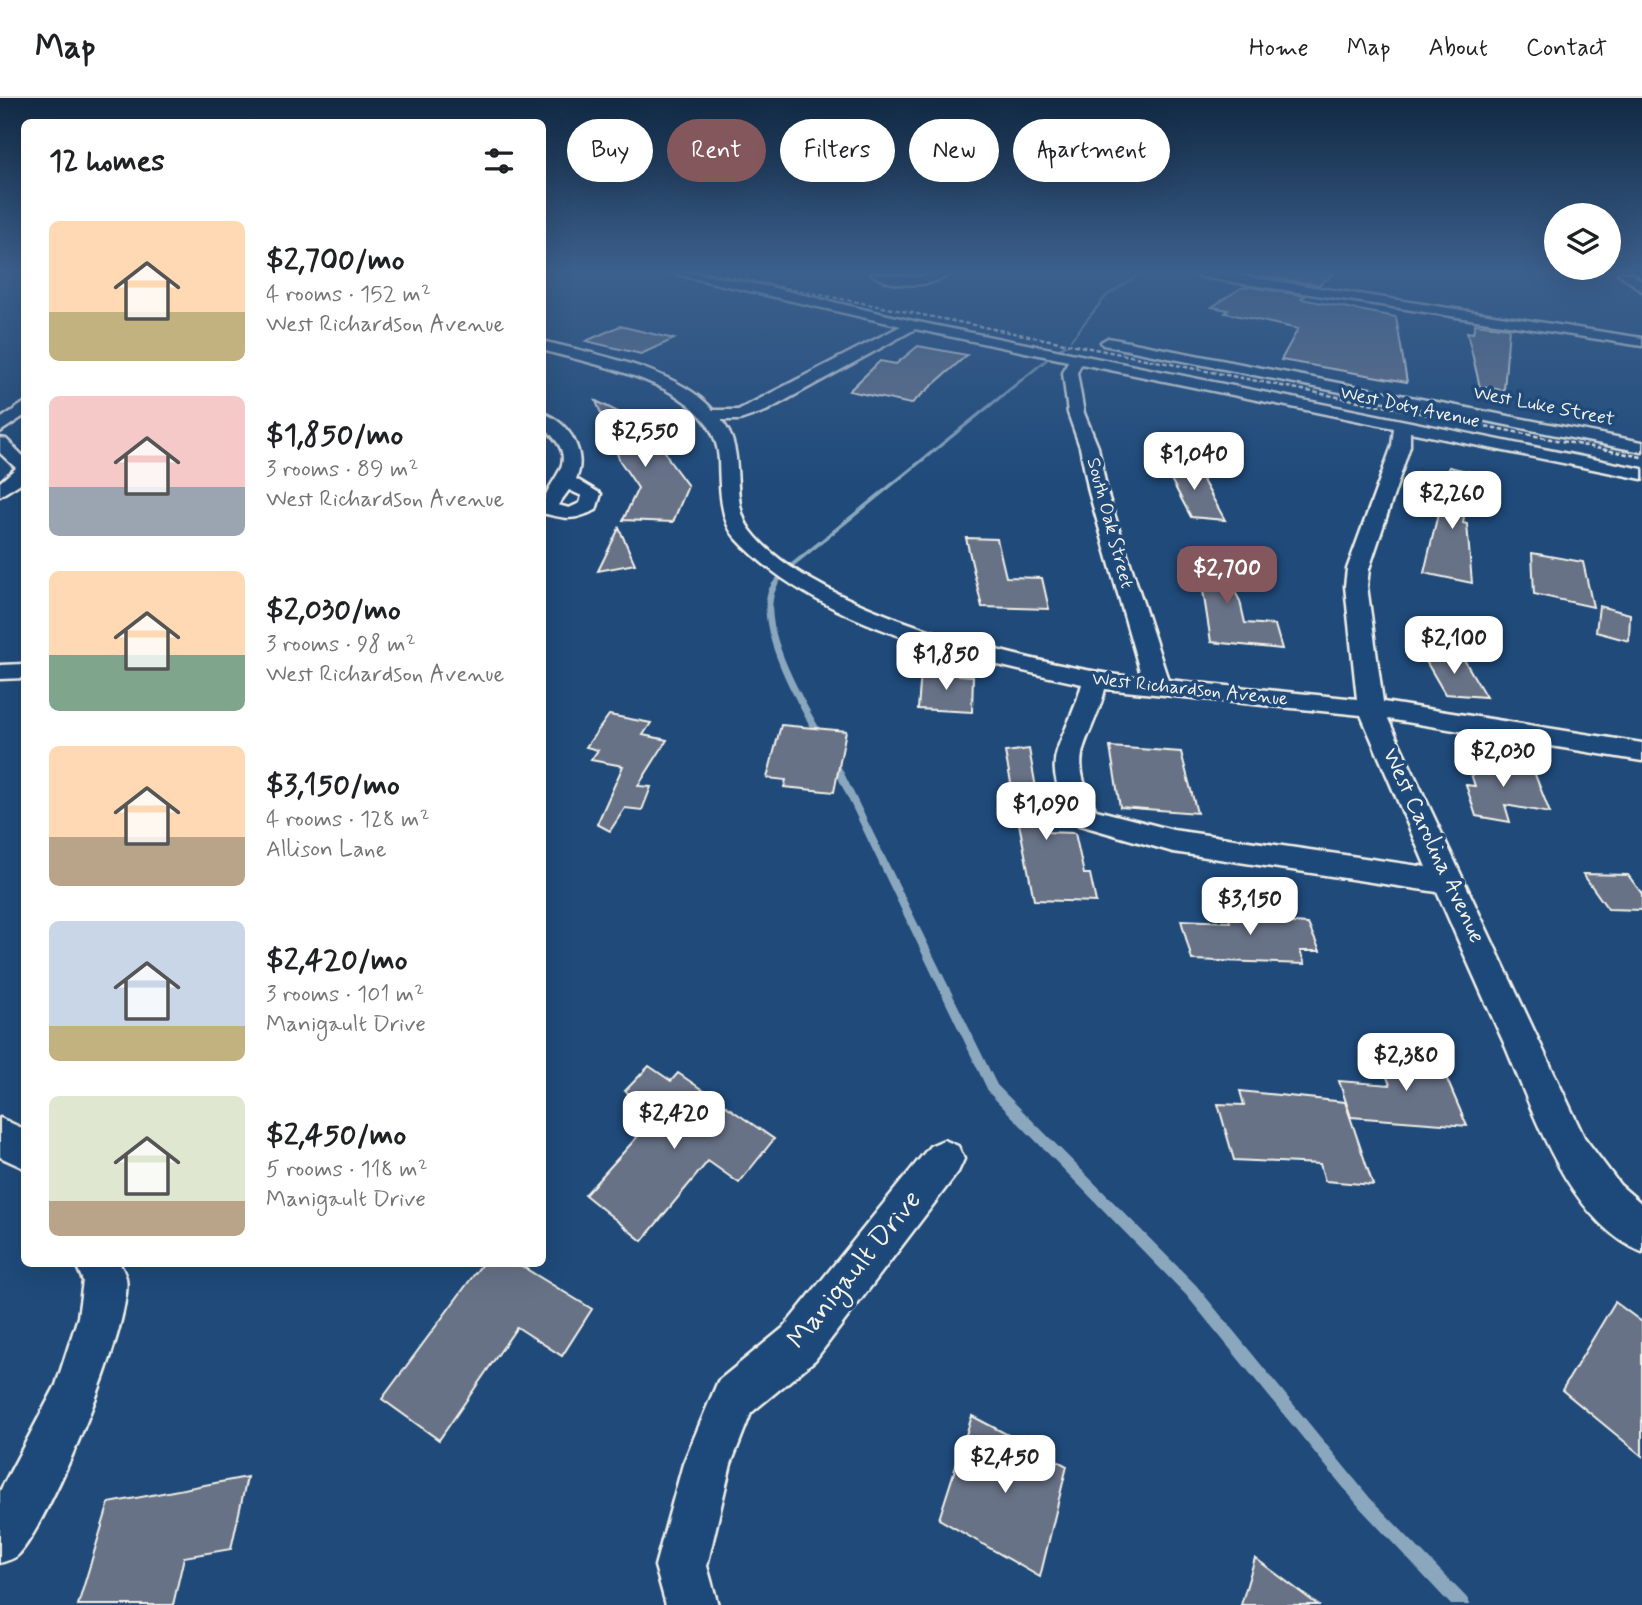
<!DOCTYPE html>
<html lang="en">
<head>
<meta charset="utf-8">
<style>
	:root { --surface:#fff; --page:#f6f6f6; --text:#202124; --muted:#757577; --line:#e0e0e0; --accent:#84575d }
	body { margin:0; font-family:Mynerve,sans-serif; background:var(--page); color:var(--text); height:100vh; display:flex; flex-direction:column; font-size:26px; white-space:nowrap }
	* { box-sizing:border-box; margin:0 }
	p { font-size:23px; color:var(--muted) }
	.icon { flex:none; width:38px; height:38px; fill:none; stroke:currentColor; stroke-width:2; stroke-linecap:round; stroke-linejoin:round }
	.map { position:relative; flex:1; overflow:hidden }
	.drawer { position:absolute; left:21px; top:21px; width:525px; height:1148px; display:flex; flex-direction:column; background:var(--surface); border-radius:10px; box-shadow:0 7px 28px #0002 }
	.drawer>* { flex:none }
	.top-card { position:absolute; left:567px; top:21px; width:665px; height:63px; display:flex; gap:14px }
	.buttons { position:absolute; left:1544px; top:105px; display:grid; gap:14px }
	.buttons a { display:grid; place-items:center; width:77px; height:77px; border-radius:50%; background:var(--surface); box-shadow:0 7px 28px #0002; font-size:35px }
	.price { position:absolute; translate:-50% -60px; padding:0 16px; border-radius:14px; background:#fff; color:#222; font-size:23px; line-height:46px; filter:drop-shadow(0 2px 4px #0008) }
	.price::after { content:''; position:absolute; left:50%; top:42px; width:21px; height:16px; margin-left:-10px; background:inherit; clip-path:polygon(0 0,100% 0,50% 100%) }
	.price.on { background:var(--accent); color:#fff }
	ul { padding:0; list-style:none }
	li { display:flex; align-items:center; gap:21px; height:175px; padding:0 28px }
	li span { display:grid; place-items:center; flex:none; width:196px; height:140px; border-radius:10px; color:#555 }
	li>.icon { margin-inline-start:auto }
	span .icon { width:84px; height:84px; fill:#fffc; stroke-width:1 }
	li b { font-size:30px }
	h2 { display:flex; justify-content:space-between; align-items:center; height:84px; padding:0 28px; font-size:30px }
	.chip { padding:0 24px; border-radius:32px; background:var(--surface); box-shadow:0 7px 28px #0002; font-size:24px; line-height:63px }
	.chip.on { background:var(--accent); color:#fff }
	header { display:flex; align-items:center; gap:42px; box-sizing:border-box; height:98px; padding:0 35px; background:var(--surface); border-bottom:2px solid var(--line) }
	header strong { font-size:33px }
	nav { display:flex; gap:38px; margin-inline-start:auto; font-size:24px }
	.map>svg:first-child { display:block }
</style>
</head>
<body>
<header>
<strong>Map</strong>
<nav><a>Home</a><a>Map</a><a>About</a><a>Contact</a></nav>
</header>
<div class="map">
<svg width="1642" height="1507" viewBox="0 0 1642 1507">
	<rect width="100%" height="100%" fill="#1f4a7a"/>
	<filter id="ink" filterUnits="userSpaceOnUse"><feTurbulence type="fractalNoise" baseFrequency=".0143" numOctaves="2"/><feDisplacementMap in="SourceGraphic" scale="14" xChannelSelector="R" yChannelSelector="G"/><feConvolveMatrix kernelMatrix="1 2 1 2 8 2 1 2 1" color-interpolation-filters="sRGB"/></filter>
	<g filter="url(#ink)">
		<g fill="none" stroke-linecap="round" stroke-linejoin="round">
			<g fill="#8aa7bd" fill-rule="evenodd">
				<path d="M 1140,175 L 1144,175 L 1107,199 L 1071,243 L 1069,243 L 1105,197 Z"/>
				<path d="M 1064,246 L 1067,247 L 788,473 C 784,479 778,485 776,491 C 759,529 805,604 824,638 L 823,640 L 817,640 C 797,605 755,533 768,493 C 771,485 779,478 784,471 Z"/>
				<path d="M 834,660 L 838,663 L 997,987 L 1196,1187 L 1370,1400 L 1468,1501 L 1470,1507 L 1451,1507 L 1360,1410 L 1186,1197 L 989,995 L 830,663 Z"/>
			</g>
		</g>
		<g fill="#677287" stroke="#f4f1e8" stroke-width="2">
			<path d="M 1264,175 L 1335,175 L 1319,187 L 1261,178 Z"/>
			<path d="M 1251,189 L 1305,198 L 1301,201 L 1396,219 L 1407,284 L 1281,262 L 1298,231 L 1225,215 L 1228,212 L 1212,209 L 1241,190 Z"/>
			<path d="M 1475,226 L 1509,230 L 1504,292 L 1480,289 L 1467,234 L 1473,235 Z"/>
			<path d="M 620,228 L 674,241 L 641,256 L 586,243 Z"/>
			<path d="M 918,248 L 967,257 L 911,306 L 849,293 L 880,263 L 896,266 Z"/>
			<path d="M 596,303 L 654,332 L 671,365 L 688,388 L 673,424 L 623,422 L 638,390 L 620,363 Z"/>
			<path d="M 1164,368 L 1195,368 L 1225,422 L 1191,419 Z"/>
			<path d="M 1449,369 L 1471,374 L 1463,425 L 1467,426 L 1472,485 L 1424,475 Z"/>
			<path d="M 619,430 L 635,466 L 598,473 Z"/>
			<path d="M 966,440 L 997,441 L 1006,479 L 1042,480 L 1049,511 L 982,509 Z"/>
			<path d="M 1184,450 L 1212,451 L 1240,503 L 1245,525 L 1275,527 L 1282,551 L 1211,544 L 1202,486 Z"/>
			<path d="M 1532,455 L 1583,464 L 1593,509 L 1534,496 Z"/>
			<path d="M 1599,508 L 1630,516 L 1629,543 L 1596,534 Z"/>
			<path d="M 1423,558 L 1463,560 L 1486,599 L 1445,596 Z"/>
			<path d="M 921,574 L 973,578 L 972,614 L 918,611 Z"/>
			<path d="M 609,617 L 651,625 L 643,637 L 667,642 L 638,688 L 651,689 L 642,712 L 625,710 L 610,733 L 597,726 L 623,668 L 591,662 L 598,652 L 586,649 Z"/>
			<path d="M 781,627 L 846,633 L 834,694 L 784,689 L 786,682 L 767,680 Z"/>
			<path d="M 1110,649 L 1181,654 L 1197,715 L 1120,709 Z"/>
			<path d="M 1029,651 L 1044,734 L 1075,735 L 1084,776 L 1090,776 L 1096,804 L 1034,802 L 1005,654 Z"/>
			<path d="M 1465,658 L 1532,669 L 1550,715 L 1505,707 L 1510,724 L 1476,718 L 1466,687 L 1475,688 Z"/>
			<path d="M 1583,776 L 1628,777 L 1642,796 L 1642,812 L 1608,811 Z"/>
			<path d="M 1225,807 L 1287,809 L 1293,825 L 1308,826 L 1320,853 L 1300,853 L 1305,866 L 1192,862 L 1181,822 L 1230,824 Z"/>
			<path d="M 1378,955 L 1437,958 L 1467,1028 L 1351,1019 L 1339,983 L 1390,987 Z"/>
			<path d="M 649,968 L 671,983 L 678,975 L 774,1041 L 739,1085 L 708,1063 L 642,1143 L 585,1097 L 657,1017 L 625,993 Z"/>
			<path d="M 1240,993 L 1345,1004 L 1373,1087 L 1325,1083 L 1320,1066 L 1234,1062 L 1218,1006 L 1244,1007 Z"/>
			<path d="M 482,1166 L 518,1166 L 592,1211 L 562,1258 L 517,1229 L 439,1342 L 382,1301 Z"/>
			<path d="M 1615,1204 L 1642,1224 L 1642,1358 L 1562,1292 Z"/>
			<path d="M 972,1318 L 1067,1368 L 1040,1479 L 939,1421 Z"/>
			<path d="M 247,1379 L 231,1451 L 184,1459 L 173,1507 L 78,1507 L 109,1405 Z"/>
			<path d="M 1255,1460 L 1318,1507 L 1241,1507 Z"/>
		</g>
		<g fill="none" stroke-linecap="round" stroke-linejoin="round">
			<defs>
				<g id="minor">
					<path d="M 671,175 L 695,175 L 770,189 L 913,223 L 1642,371 L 1642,381 L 1410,334 L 1410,348 L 1369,471 L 1367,488 L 1383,604 L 1642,645 L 1642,663 L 1388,621 L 1584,1039 L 1620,1087 L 1642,1106 L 1642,1154 C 1568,1123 1533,1013 1504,945 C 1481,895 1459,844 1437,794 L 1173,754 L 1076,726 C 1034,656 1064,653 1082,586 C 969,562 814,527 735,439 C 719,421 720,385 719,362 C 716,286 601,269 542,252 L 542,243 C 594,256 678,271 713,312 L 738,312 L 901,228 ZM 915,231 L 1068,263 L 1063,275 L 1068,315 L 1080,349 L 1089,394 L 1142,580 C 1043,570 812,514 751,433 C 727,402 749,354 721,322 L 740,322 L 766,313 ZM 1081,266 L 1394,330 L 1392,348 L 1347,471 L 1345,488 L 1357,601 L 1168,582 L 1107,394 L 1098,349 L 1084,315 L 1077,275 ZM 1105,591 L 1361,617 L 1426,769 L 1173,732 L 1096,712 C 1064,653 1092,645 1105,591 Z"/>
					<path d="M 871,175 L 911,179 L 951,175 C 933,190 889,191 871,175 Z"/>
					<path d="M 1195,175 L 1223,175 L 1642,240 L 1642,248 L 1201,179 Z"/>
					<path d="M 1618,175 L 1631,175 L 1642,183 L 1642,193 Z"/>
					<path d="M 1108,240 L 1642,344 L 1642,354 L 1103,247 L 1101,244 Z"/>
					<path d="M 24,305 L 24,318 L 0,334 L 0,321 Z"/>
					<path d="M 542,315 C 569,323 588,356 576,381 L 601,396 L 596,412 C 572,423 567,421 542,415 C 542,378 589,368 542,328 ZM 569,392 L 582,398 L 580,405 L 569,410 L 558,407 Z"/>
					<path d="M 0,340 L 6,341 L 24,359 L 24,383 L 0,398 L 0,384 L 16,370 L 0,355 Z"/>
					<path d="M 24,566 L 24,580 L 0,581 L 0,567 Z"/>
					<path d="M 0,1020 L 24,1031 L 24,1070 L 0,1059 Z"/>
					<path d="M 944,1042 L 958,1048 L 964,1061 L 958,1074 L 815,1262 L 751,1315 L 731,1366 L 707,1468 L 718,1507 L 666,1507 L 655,1468 L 683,1366 L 718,1283 L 783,1230 L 930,1048 Z"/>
					<path d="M 76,1166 L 120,1166 C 122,1170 125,1176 126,1180 C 134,1225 50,1422 19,1456 C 15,1461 6,1463 0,1465 L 0,1393 L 56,1287 L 78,1219 L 83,1183 Z"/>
				</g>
			</defs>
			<use href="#minor" stroke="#f4f1e8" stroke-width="5"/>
			<use href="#minor" fill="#1f4a7a" fill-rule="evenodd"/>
			<path stroke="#f4f1e8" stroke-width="2.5" stroke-dasharray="4.5 2.5" stroke-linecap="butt" d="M 710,175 L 1642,359"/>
		</g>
	</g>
	<linearGradient id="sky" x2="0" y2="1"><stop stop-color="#112943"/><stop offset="0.45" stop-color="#3c608d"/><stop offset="1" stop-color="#3c608d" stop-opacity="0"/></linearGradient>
	<rect width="1642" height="386" fill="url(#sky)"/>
	<g text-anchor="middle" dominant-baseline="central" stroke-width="7" stroke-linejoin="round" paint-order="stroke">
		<g font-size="19" fill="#f4f1e8" stroke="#1f4a7a">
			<text transform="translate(1544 308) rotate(11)">West Luke Street</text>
			<text transform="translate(1410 309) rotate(12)">West Doty Avenue</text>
			<text transform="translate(1110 425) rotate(75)">South Oak Street</text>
			<text transform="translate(1190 591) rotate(6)">West Richardson Avenue</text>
		</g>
		<g font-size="23" fill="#f4f1e8" stroke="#1f4a7a">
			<text transform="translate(1433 748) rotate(65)">West Carolina Avenue</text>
		</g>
		<g font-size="28" fill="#f4f1e8" stroke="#1f4a7a">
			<text transform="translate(855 1172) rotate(-51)">Manigault Drive</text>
		</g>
	</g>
</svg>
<div class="buttons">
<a><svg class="icon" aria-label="layers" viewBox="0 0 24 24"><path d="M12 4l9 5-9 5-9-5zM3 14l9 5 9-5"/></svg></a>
</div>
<b class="price" style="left:645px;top:371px">$2,550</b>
<b class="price" style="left:1194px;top:394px">$1,040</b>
<b class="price" style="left:1452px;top:433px">$2,260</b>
<b class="price on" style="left:1227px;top:508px">$2,700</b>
<b class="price" style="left:1454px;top:578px">$2,100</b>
<b class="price" style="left:946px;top:594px">$1,850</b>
<b class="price" style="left:1503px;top:691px">$2,030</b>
<b class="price" style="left:1046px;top:744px">$1,090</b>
<b class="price" style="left:1250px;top:839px">$3,150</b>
<b class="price" style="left:1406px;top:995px">$2,380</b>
<b class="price" style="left:674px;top:1053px">$2,420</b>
<b class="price" style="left:1005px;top:1397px">$2,450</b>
<div class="top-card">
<a class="chip">Buy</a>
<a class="chip on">Rent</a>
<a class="chip">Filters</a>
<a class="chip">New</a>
<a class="chip">Apartment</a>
</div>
<section class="drawer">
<h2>12 homes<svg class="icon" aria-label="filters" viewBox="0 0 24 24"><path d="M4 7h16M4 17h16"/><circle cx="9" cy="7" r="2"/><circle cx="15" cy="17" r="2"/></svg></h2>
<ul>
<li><span style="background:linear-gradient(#ffd9b3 65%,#c2b280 0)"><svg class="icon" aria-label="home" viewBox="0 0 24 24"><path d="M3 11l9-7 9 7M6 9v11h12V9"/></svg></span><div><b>$2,700/mo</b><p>4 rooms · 152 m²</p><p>West Richardson Avenue</p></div></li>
<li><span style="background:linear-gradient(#f6c9c9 65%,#9aa5b1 0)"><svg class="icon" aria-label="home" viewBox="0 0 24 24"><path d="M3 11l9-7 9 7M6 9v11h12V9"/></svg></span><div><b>$1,850/mo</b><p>3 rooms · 89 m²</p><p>West Richardson Avenue</p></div></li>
<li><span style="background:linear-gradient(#ffd9b3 60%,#7fa58c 0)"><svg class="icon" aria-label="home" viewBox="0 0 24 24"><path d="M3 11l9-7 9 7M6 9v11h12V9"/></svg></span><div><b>$2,030/mo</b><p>3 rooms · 98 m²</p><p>West Richardson Avenue</p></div></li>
<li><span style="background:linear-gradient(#ffd9b3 65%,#b9a48a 0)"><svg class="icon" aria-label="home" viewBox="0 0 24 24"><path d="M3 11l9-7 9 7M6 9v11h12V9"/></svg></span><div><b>$3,150/mo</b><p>4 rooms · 128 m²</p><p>Allison Lane</p></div></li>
<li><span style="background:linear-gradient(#c9d6e8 75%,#c2b280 0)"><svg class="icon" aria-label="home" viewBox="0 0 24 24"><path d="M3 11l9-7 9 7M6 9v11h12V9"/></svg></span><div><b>$2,420/mo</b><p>3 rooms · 101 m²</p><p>Manigault Drive</p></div></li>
<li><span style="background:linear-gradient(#dfe7d0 75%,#b9a48a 0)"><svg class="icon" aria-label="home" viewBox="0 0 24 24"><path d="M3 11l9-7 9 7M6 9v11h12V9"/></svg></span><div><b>$2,450/mo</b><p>5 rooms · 118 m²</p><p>Manigault Drive</p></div></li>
</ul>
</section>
</div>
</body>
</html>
